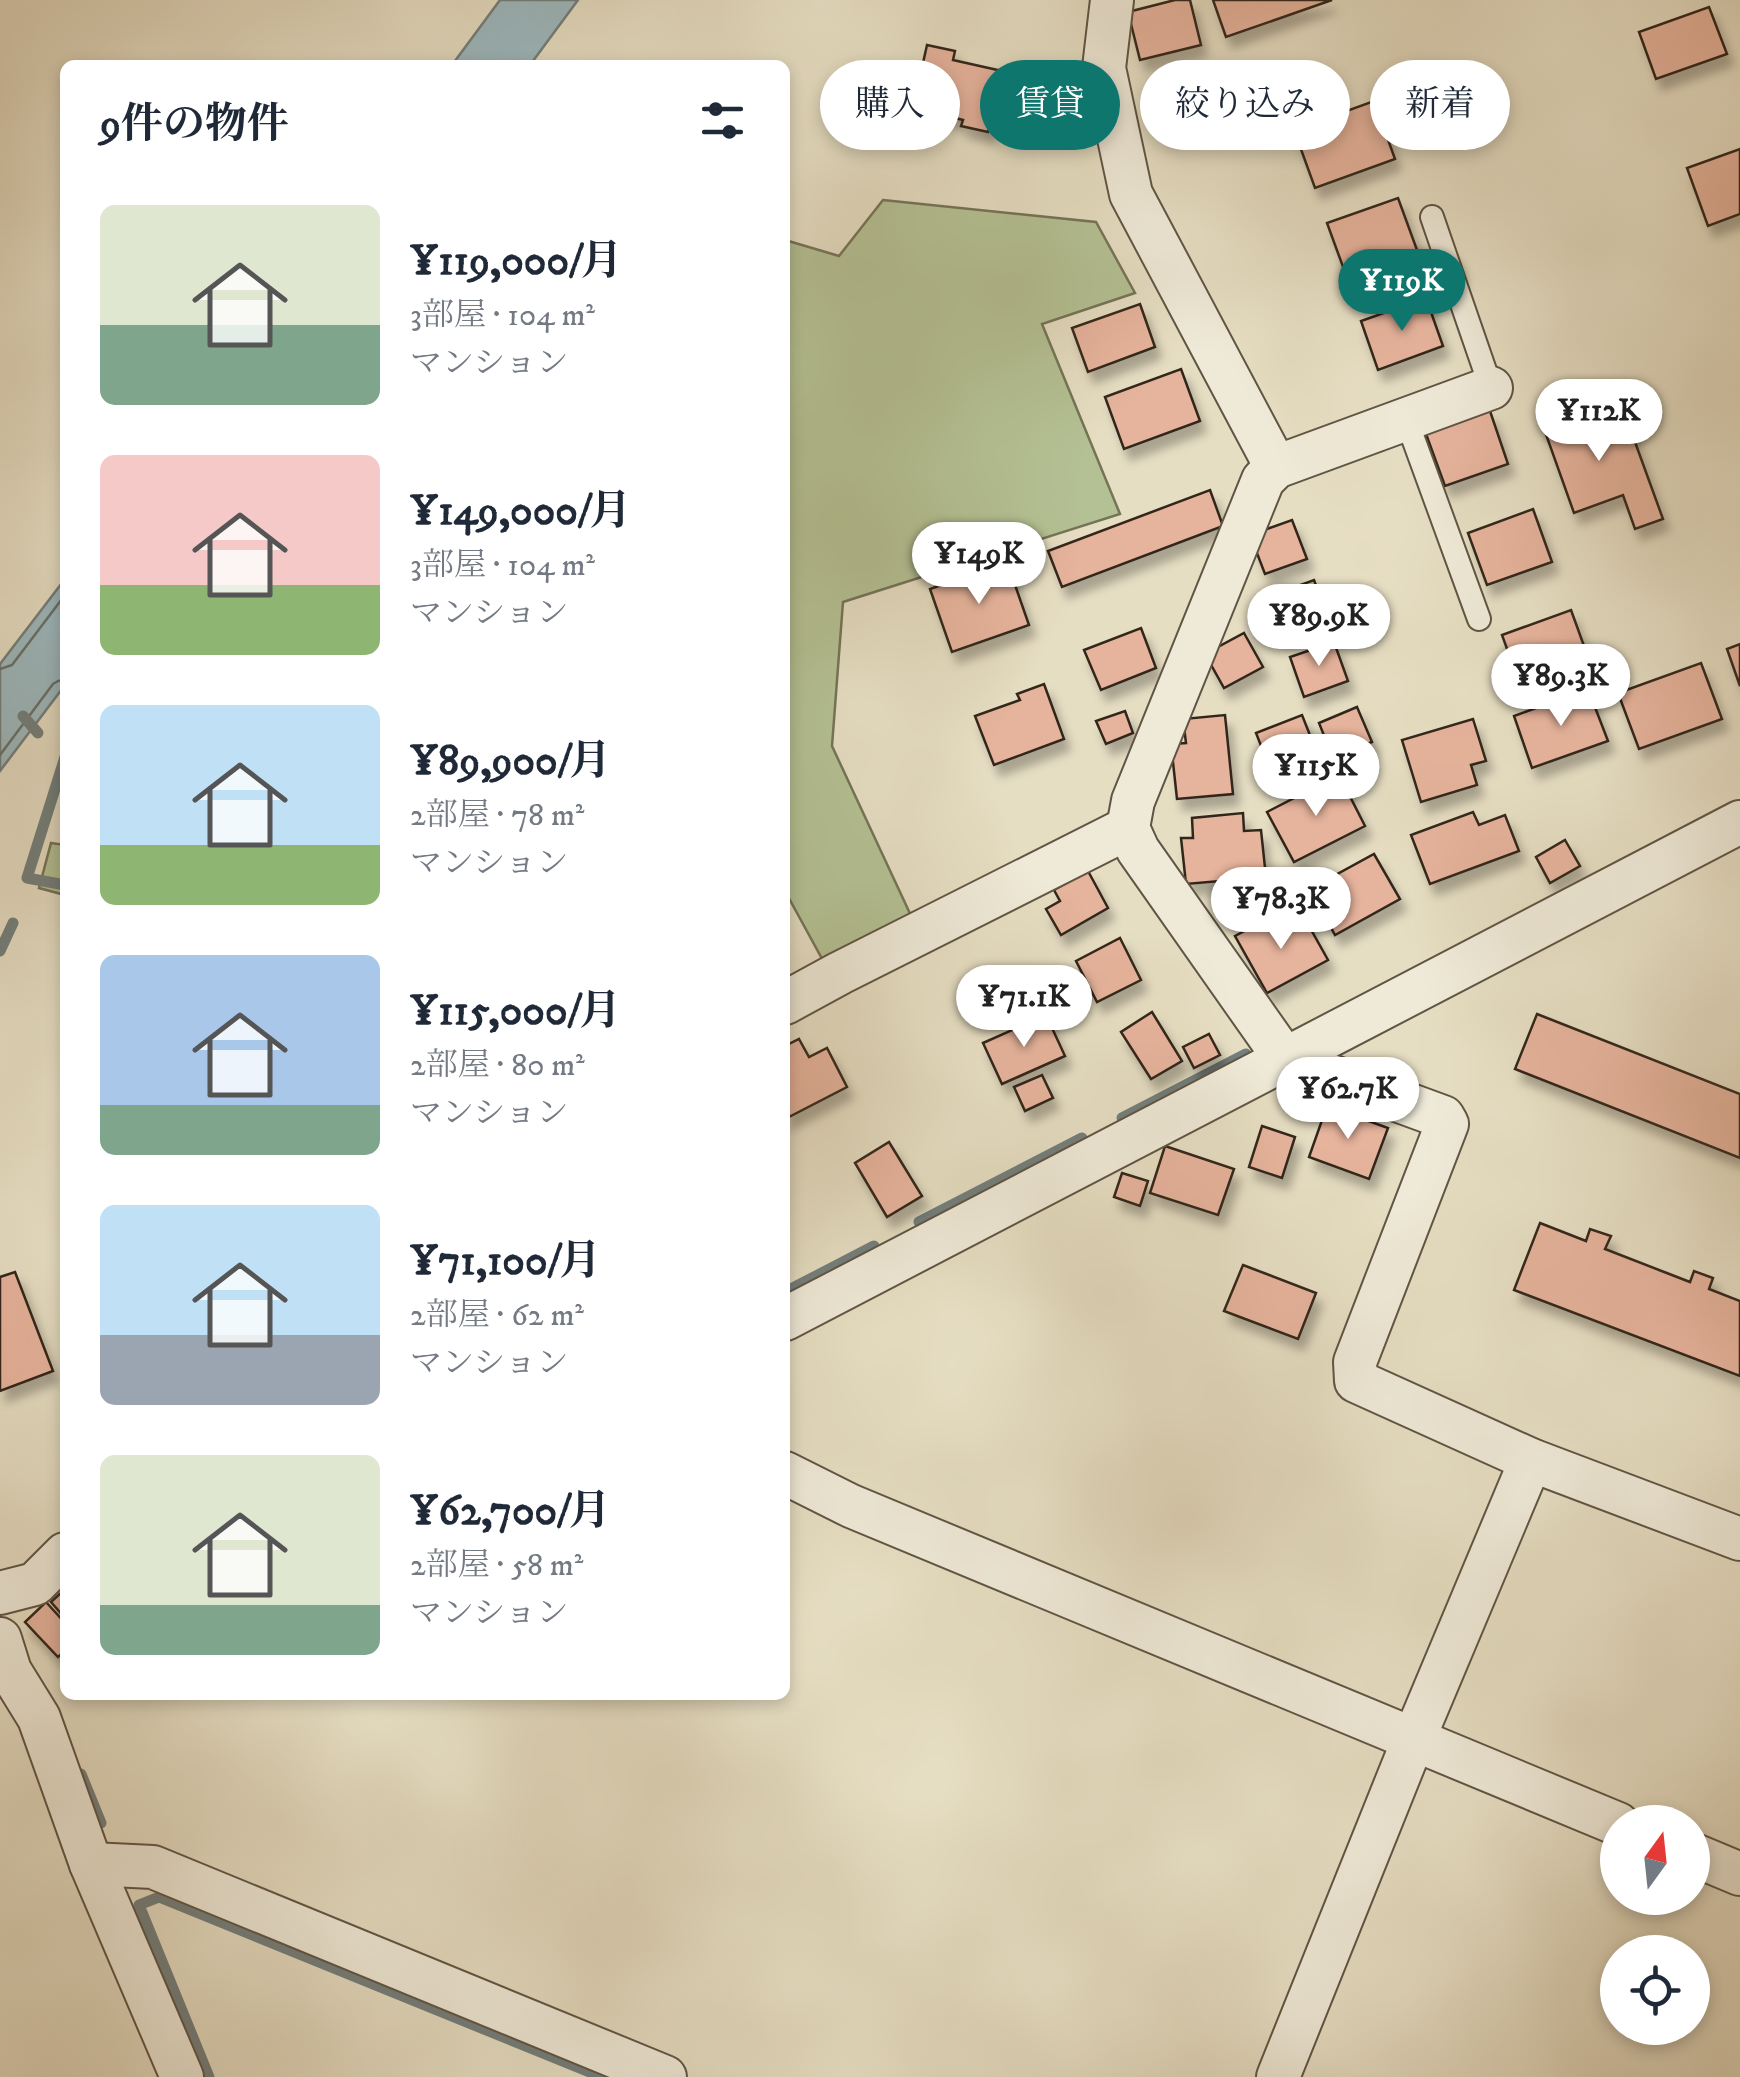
<!DOCTYPE html>
<html lang="ja">
<head>
<meta charset="utf-8">
<style>
	:root { --surface:#fff; --page:#f2f2f3; --text:#1f2937; --muted:#747a83; --accent:#0f766e }
	body { margin:0; font-family:"IM FELL DW Pica","Noto Serif JP",serif; background:var(--page); color:var(--text); height:100vh; display:flex; flex-direction:column; font-size:38px; white-space:nowrap }
	* { box-sizing:border-box; margin:0 }
	p { font-size:32px; color:var(--muted) }
	.icon { flex:none; width:55px; height:55px; fill:none; stroke:currentColor; stroke-width:2; stroke-linecap:round; stroke-linejoin:round }
	.map { position:relative; flex:1; overflow:hidden }
	.details { position:absolute; left:60px; top:60px; width:730px; height:1640px; display:flex; flex-direction:column; background:var(--surface); border-radius:15px; box-shadow:0 5px 15px #0003 }
	.details>* { flex:none }
	.hud { position:absolute; left:820px; top:60px; width:770px; height:90px; display:flex; gap:20px }
	.needle { width:65px; rotate:15deg }
	.controls { position:absolute; left:1600px; top:1805px; display:grid; gap:20px }
	.controls a { display:grid; place-items:center; width:110px; height:110px; border-radius:50%; background:var(--surface); box-shadow:0 5px 15px #0003; font-size:50px }
	.price { position:absolute; translate:-50% -85px; padding:0 22px; border-radius:35px; background:#fff; color:#222; font-size:32px; line-height:65px; filter:drop-shadow(0 2px 5px #0008) }
	.price::after { content:''; position:absolute; left:50%; top:60px; width:30px; height:22px; margin-left:-15px; background:inherit; clip-path:polygon(0 0,100% 0,50% 100%) }
	.price.current { background:var(--accent); color:#fff }
	ul { padding:0; list-style:none }
	li { display:flex; align-items:center; gap:30px; height:250px; padding:0 40px }
	li span { display:grid; place-items:center; flex:none; width:280px; height:200px; border-radius:15px; color:#555 }
	li>.icon { margin-inline-start:auto }
	span .icon { width:120px; height:120px; fill:#fffc; stroke-width:1 }
	li b { font-size:42px }
	h2 { display:flex; justify-content:space-between; align-items:center; height:120px; padding:0 40px; font-size:42px }
	.tag { padding:0 35px; border-radius:45px; background:var(--surface); box-shadow:0 5px 15px #0003; font-size:35px; line-height:90px }
	.tag.current { background:var(--accent); color:#fff }
	.map>svg:first-child { display:block }
</style>
</head>
<body>
<div class="map">
<svg width="1740" height="2077" viewBox="0 0 1740 2077">
	<defs>
		<filter id="shadow"><feDropShadow dx="6" dy="11" stdDeviation="5" flood-color="#0004"/></filter>
	</defs>
	<rect width="100%" height="100%" fill="#e6dec3"/>
	<filter id="stains"><feTurbulence type="fractalNoise" baseFrequency=".002" numOctaves="4"/><feColorMatrix values="0 0 0 0 .2 0 0 0 0 .09 0 0 0 0 .02 0 0 0 .5 -.17"/></filter>
	<radialGradient id="worn" r=".72"><stop offset=".6" stop-color="#630" stop-opacity="0"/><stop offset="1" stop-color="#630" stop-opacity=".3"/></radialGradient>
	<g fill="#b4c194" stroke="#747457" stroke-width="2.5">
		<path d="M 883,200 L 1096,222 L 1135,293 L 1042,324 L 1120,514 L 843,602 L 832,746 L 913,920 L 826,966 L 785,891 L 785,240 L 839,256 Z"/>
		<path d="M 51,843 L 65,845 L 65,895 L 39,888 Z"/>
	</g>
	<g fill="#9db9bf" stroke="#737f7d" stroke-width="2.5">
		<path d="M 500,0 L 578,0 L 530,65 L 452,65 Z"/>
		<path d="M 65,579 L 65,685 L 0,771 L 0,664 Z"/>
	</g>
	<g fill="none" stroke-linecap="round" stroke-linejoin="round">
		<g stroke="#68706c" stroke-width="2.5">
			<path d="M 0,669 L 12,665 L 65,595"/>
			<path d="M 0,755 L 53,684 L 58,681 L 65,680"/>
		</g>
		<g stroke="#737f7d" stroke-width="11">
			<path d="M 23,716 L 38,733"/>
			<path d="M 65,757 L 27,878 L 65,885"/>
			<path d="M 0,951 L 13,923"/>
			<path d="M 1122,1118 L 1246,1054"/>
			<path d="M 919,1222 L 1082,1138"/>
			<path d="M 785,1292 L 874,1246"/>
			<path d="M 81,1774 L 101,1823"/>
			<path d="M 209,2077 L 139,1905 L 159,1897 L 602,2077"/>
		</g>
	</g>
	<g fill="#e6b39c" stroke="#33271a" stroke-width="2.5" filter="url(#shadow)">
		<path d="M 1175,0 L 1190,0 L 1201,45 L 1140,60 L 1128,12 Z"/>
		<path d="M 1213,0 L 1332,0 L 1226,37 Z"/>
		<path d="M 1709,7 L 1727,54 L 1656,79 L 1639,32 Z"/>
		<path d="M 927,45 L 955,51 L 953,60 L 1002,71 L 988,132 L 961,126 L 963,120 L 913,108 Z"/>
		<path d="M 1240,79 L 1247,120 L 1167,133 L 1160,92 Z"/>
		<path d="M 1374,101 L 1395,159 L 1315,188 L 1294,130 Z"/>
		<path d="M 1740,149 L 1740,214 L 1708,226 L 1687,168 Z"/>
		<path d="M 1398,198 L 1417,250 L 1346,275 L 1327,223 Z"/>
		<path d="M 1426,298 L 1443,346 L 1378,370 L 1361,321 Z"/>
		<path d="M 1140,304 L 1155,347 L 1088,372 L 1072,328 Z"/>
		<path d="M 1181,369 L 1200,421 L 1124,449 L 1105,397 Z"/>
		<path d="M 1576,399 L 1589,435 L 1627,420 L 1663,519 L 1635,529 L 1623,495 L 1574,513 L 1538,412 Z"/>
		<path d="M 1490,411 L 1508,464 L 1445,486 L 1426,434 Z"/>
		<path d="M 1210,490 L 1223,526 L 1062,587 L 1048,551 Z"/>
		<path d="M 1533,509 L 1552,562 L 1487,585 L 1468,533 Z"/>
		<path d="M 1292,520 L 1307,559 L 1265,574 L 1250,535 Z"/>
		<path d="M 1007,562 L 1029,625 L 952,652 L 930,589 Z"/>
		<path d="M 1314,580 L 1328,619 L 1284,634 L 1270,596 Z"/>
		<path d="M 1571,610 L 1588,657 L 1519,682 L 1502,635 Z"/>
		<path d="M 1141,628 L 1156,668 L 1101,690 L 1084,650 Z"/>
		<path d="M 1244,633 L 1263,667 L 1224,688 L 1205,654 Z"/>
		<path d="M 1334,642 L 1348,681 L 1304,697 L 1290,657 Z"/>
		<path d="M 1740,644 L 1740,686 L 1727,649 Z"/>
		<path d="M 1701,663 L 1722,719 L 1639,749 L 1618,693 Z"/>
		<path d="M 1044,684 L 1064,739 L 994,765 L 975,716 L 1020,700 L 1017,694 Z"/>
		<path d="M 1588,689 L 1608,741 L 1532,768 L 1514,716 Z"/>
		<path d="M 1357,707 L 1372,742 L 1333,758 L 1319,723 Z"/>
		<path d="M 1125,711 L 1133,733 L 1106,744 L 1096,721 Z"/>
		<path d="M 1225,715 L 1233,794 L 1177,799 L 1171,744 L 1186,743 L 1183,719 Z"/>
		<path d="M 1302,715 L 1317,753 L 1271,771 L 1256,733 Z"/>
		<path d="M 1473,719 L 1486,761 L 1471,765 L 1477,785 L 1421,802 L 1402,740 Z"/>
		<path d="M 1339,775 L 1365,826 L 1294,862 L 1267,812 Z"/>
		<path d="M 1473,812 L 1479,825 L 1505,815 L 1519,851 L 1430,884 L 1411,835 Z"/>
		<path d="M 1243,813 L 1244,831 L 1261,830 L 1266,877 L 1186,884 L 1181,838 L 1193,838 L 1192,818 Z"/>
		<path d="M 1565,840 L 1580,866 L 1550,883 L 1536,857 Z"/>
		<path d="M 1374,854 L 1400,899 L 1335,935 L 1310,889 Z"/>
		<path d="M 1088,871 L 1108,908 L 1061,935 L 1046,909 L 1060,901 L 1054,890 Z"/>
		<path d="M 1273,916 L 1282,931 L 1305,919 L 1328,960 L 1267,993 L 1235,936 Z"/>
		<path d="M 1120,938 L 1141,980 L 1097,1002 L 1076,961 Z"/>
		<path d="M 1152,1012 L 1182,1061 L 1151,1079 L 1121,1032 Z"/>
		<path d="M 1537,1014 L 1740,1094 L 1740,1158 L 1515,1069 Z"/>
		<path d="M 1046,1015 L 1065,1056 L 1002,1084 L 983,1043 Z"/>
		<path d="M 1209,1034 L 1220,1055 L 1194,1068 L 1183,1047 Z"/>
		<path d="M 799,1039 L 809,1057 L 827,1048 L 847,1087 L 785,1119 L 785,1046 Z"/>
		<path d="M 1042,1075 L 1053,1098 L 1025,1111 L 1014,1087 Z"/>
		<path d="M 1327,1106 L 1388,1128 L 1369,1179 L 1309,1157 Z"/>
		<path d="M 1262,1126 L 1295,1137 L 1282,1178 L 1249,1167 Z"/>
		<path d="M 889,1142 L 922,1196 L 887,1217 L 855,1163 Z"/>
		<path d="M 1165,1146 L 1234,1169 L 1218,1215 L 1150,1193 Z"/>
		<path d="M 1122,1173 L 1148,1181 L 1140,1206 L 1114,1197 Z"/>
		<path d="M 1540,1223 L 1586,1241 L 1590,1229 L 1611,1236 L 1605,1249 L 1690,1282 L 1694,1271 L 1713,1278 L 1709,1289 L 1740,1301 L 1740,1376 L 1514,1290 Z"/>
		<path d="M 1243,1265 L 1316,1293 L 1298,1339 L 1224,1311 Z"/>
		<path d="M 15,1272 L 53,1371 L 0,1391 L 0,1277 Z"/>
		<path d="M 65,1589 L 65,1618 L 51,1602 Z"/>
		<path d="M 46,1602 L 65,1623 L 65,1651 L 58,1657 L 25,1622 Z"/>
	</g>
	<g fill="none" stroke-linecap="round" stroke-linejoin="round">
		<defs>
			<g id="lane">
				<path d="M 1432,217 L 1491,388"/>
				<path d="M 1406,419 L 1479,619"/>
			</g>
			<g id="street">
				<path d="M 1112,0 L 1104,68 L 1131,194 L 1276,467"/>
				<path d="M 785,1003 L 840,973 L 1128,828"/>
				<path d="M 1285,1059 L 1443,1117 L 1447,1124 L 1355,1362 L 1356,1381 L 1531,1460 L 1740,1539"/>
				<path d="M 1285,1059 L 1740,822"/>
				<path d="M 785,1319 L 1285,1059 L 1138,850 L 1128,828 L 1133,801 L 1263,480 L 1276,467 L 1491,388"/>
				<path d="M 785,1473 L 851,1506 L 1618,1824"/>
				<path d="M 0,1593 L 35,1584 L 65,1554"/>
				<path d="M 0,1639 L 10,1671 L 39,1718 L 91,1864 L 182,2077"/>
				<path d="M 1692,1854 L 1740,1874"/>
				<path d="M 91,1864 L 153,1867 L 665,2077"/>
				<path d="M 1278,2077 L 1413,1741 L 1531,1460"/>
			</g>
		</defs>
		<use href="#lane" stroke="#605544" stroke-width="26"/>
		<use href="#street" stroke="#605544" stroke-width="46"/>
		<use href="#lane" stroke="#efead8" stroke-width="22"/>
		<use href="#street" stroke="#efead8" stroke-width="42"/>
	</g>
	<rect width="100%" height="100%" filter="url(#stains)"/>
	<rect width="100%" height="100%" fill="url(#worn)"/>
</svg>
<div class="controls">
<a><svg class="needle" viewBox="-14 -14 28 28"><path d="M0-13l5 13h-10z" fill="#e53935"/><path d="M0 13l5-13h-10z" fill="#747a83"/></svg></a>
<a><svg class="icon" aria-label="locate" viewBox="0 0 24 24"><circle cx="12" cy="12" r="6"/><path d="M12 2v4M12 18v4M2 12h4M18 12h4"/></svg></a>
</div>
<b class="price current" style="left:1402px;top:334px">¥119K</b>
<b class="price" style="left:1599px;top:464px">¥112K</b>
<b class="price" style="left:979px;top:607px">¥149K</b>
<b class="price" style="left:1319px;top:669px">¥89.9K</b>
<b class="price" style="left:1561px;top:729px">¥89.3K</b>
<b class="price" style="left:1316px;top:819px">¥115K</b>
<b class="price" style="left:1281px;top:952px">¥78.3K</b>
<b class="price" style="left:1024px;top:1050px">¥71.1K</b>
<b class="price" style="left:1348px;top:1142px">¥62.7K</b>
<div class="hud">
<a class="tag">購入</a>
<a class="tag current">賃貸</a>
<a class="tag">絞り込み</a>
<a class="tag">新着</a>
</div>
<section class="details">
<h2>9件の物件<svg class="icon" aria-label="filters" viewBox="0 0 24 24"><path d="M4 7h16M4 17h16"/><circle cx="9" cy="7" r="2"/><circle cx="15" cy="17" r="2"/></svg></h2>
<ul>
<li><span style="background:linear-gradient(#dfe7d0 60%,#7fa58c 0)"><svg class="icon" aria-label="home" viewBox="0 0 24 24"><path d="M3 11l9-7 9 7M6 9v11h12V9"/></svg></span><div><b>¥119,000/月</b><p>3部屋 · 104 m²</p><p>マンション</p></div></li>
<li><span style="background:linear-gradient(#f6c9c9 65%,#8fb573 0)"><svg class="icon" aria-label="home" viewBox="0 0 24 24"><path d="M3 11l9-7 9 7M6 9v11h12V9"/></svg></span><div><b>¥149,000/月</b><p>3部屋 · 104 m²</p><p>マンション</p></div></li>
<li><span style="background:linear-gradient(#bfe0f5 70%,#8fb573 0)"><svg class="icon" aria-label="home" viewBox="0 0 24 24"><path d="M3 11l9-7 9 7M6 9v11h12V9"/></svg></span><div><b>¥89,900/月</b><p>2部屋 · 78 m²</p><p>マンション</p></div></li>
<li><span style="background:linear-gradient(#a9c7e8 75%,#7fa58c 0)"><svg class="icon" aria-label="home" viewBox="0 0 24 24"><path d="M3 11l9-7 9 7M6 9v11h12V9"/></svg></span><div><b>¥115,000/月</b><p>2部屋 · 80 m²</p><p>マンション</p></div></li>
<li><span style="background:linear-gradient(#bfe0f5 65%,#9aa5b1 0)"><svg class="icon" aria-label="home" viewBox="0 0 24 24"><path d="M3 11l9-7 9 7M6 9v11h12V9"/></svg></span><div><b>¥71,100/月</b><p>2部屋 · 62 m²</p><p>マンション</p></div></li>
<li><span style="background:linear-gradient(#dfe7d0 75%,#7fa58c 0)"><svg class="icon" aria-label="home" viewBox="0 0 24 24"><path d="M3 11l9-7 9 7M6 9v11h12V9"/></svg></span><div><b>¥62,700/月</b><p>2部屋 · 58 m²</p><p>マンション</p></div></li>
</ul>
</section>
</div>
</body>
</html>
